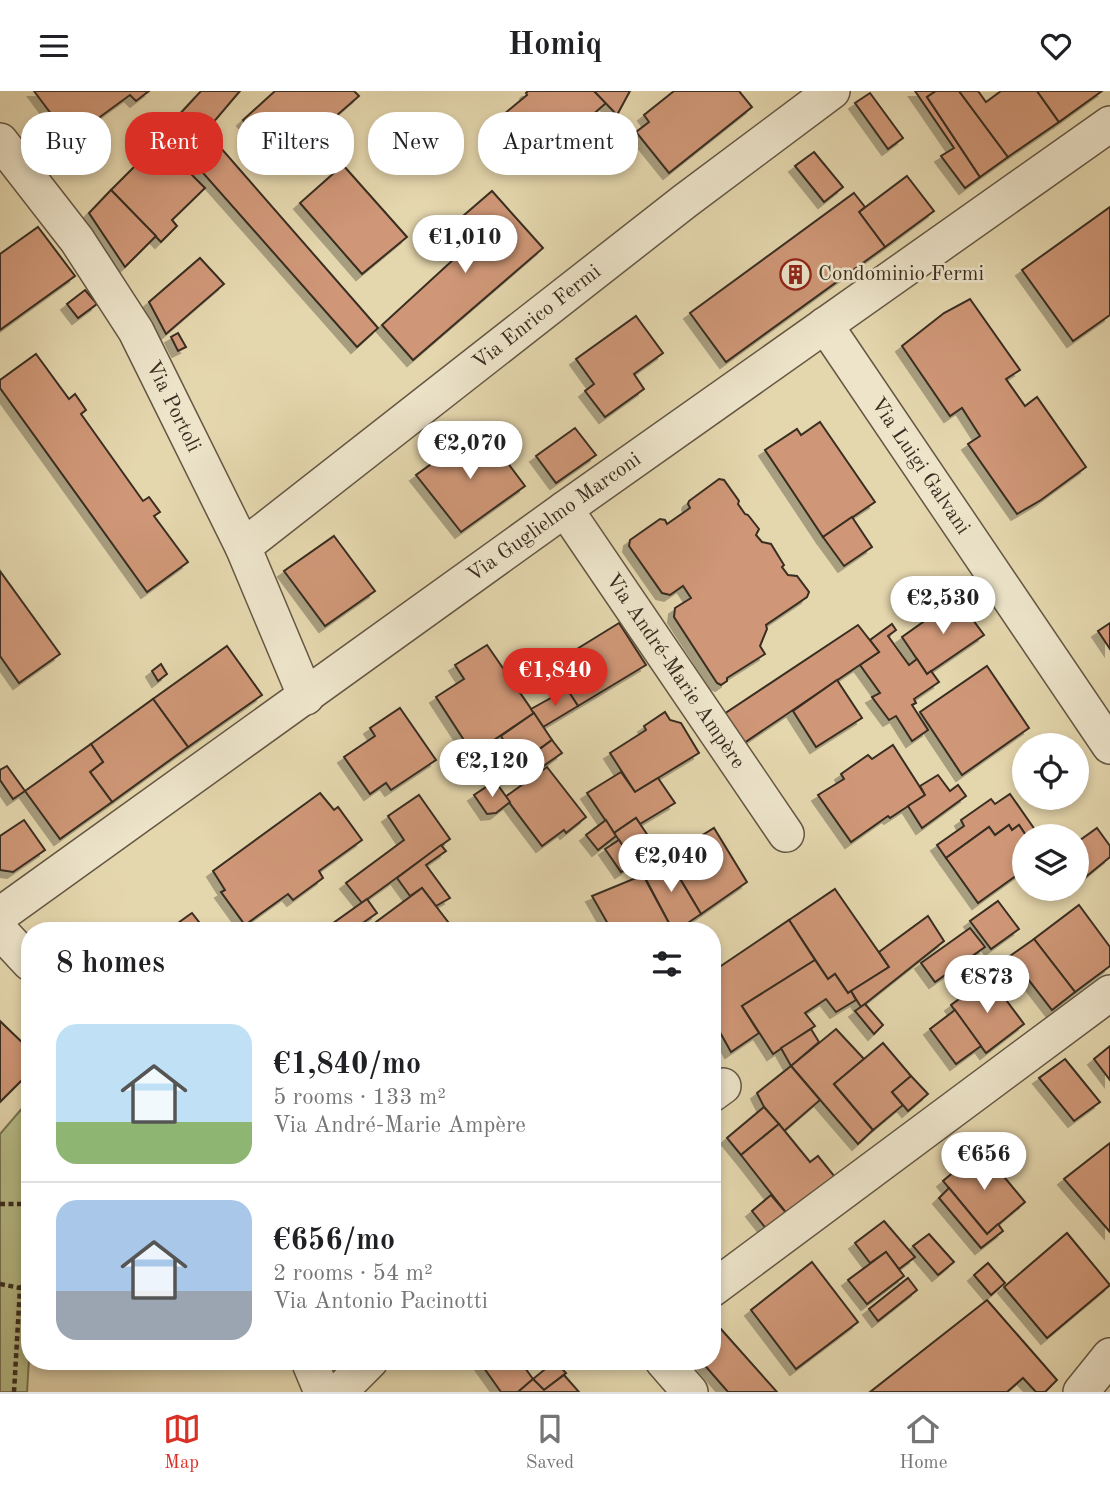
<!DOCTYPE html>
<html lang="en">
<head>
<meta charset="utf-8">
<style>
	:root { --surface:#fff; --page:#f2f2f2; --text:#202124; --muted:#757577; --line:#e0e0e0; --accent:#d93025 }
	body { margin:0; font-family:"Old Standard TT",serif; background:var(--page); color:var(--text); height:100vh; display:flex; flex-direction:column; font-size:26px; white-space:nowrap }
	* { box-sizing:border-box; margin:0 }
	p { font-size:23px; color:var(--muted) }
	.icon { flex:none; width:38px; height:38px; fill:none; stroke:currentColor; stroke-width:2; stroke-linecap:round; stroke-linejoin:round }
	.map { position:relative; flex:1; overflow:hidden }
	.details { position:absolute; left:21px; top:831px; width:700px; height:448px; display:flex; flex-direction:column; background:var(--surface); border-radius:28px; box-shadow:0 4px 10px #0003 }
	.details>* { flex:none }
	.hud { position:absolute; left:21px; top:21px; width:700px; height:63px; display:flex; gap:14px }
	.fabs { position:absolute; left:1012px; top:642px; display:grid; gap:14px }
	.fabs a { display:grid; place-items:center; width:77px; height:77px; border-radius:50%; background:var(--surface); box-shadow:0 4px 10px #0003; font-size:35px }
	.price { position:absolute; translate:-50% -60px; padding:0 16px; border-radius:24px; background:#fff; color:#222; font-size:23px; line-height:46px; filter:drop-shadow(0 2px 4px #0008) }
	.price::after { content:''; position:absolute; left:50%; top:42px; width:21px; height:16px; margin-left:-10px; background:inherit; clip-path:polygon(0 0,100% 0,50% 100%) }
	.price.on { background:var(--accent); color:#fff }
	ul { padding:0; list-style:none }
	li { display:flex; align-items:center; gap:21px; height:175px; padding:0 35px }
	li+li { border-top:2px solid var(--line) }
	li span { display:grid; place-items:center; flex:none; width:196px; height:140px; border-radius:21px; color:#555 }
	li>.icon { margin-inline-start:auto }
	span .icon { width:84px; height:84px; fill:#fffc; stroke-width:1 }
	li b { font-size:30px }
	h2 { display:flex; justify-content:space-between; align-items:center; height:84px; padding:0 35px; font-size:30px }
	.pill { padding:0 24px; border-radius:28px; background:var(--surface); box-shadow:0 4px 10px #0003; font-size:24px; line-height:63px }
	.pill.on { background:var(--accent); color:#fff }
	header { display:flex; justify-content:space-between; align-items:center; height:91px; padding:0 35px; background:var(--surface); font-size:32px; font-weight:800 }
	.tabs { display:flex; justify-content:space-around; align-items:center; height:98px; border-top:2px solid var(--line); background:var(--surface); font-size:19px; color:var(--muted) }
	.tabs a { display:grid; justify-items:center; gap:4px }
	.tabs .on { color:var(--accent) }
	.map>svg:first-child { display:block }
</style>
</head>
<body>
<header><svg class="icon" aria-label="menu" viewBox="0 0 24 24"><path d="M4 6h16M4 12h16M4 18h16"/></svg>Homiq<svg class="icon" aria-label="heart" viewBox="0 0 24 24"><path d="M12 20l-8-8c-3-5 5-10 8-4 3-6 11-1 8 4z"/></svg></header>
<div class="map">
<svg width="1110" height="1301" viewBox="0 0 1110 1301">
	<defs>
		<filter id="shadow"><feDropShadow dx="-6" dy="6" stdDeviation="0" flood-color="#0004"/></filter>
	</defs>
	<rect width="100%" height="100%" fill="#e4d6ad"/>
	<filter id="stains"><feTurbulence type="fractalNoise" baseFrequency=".00286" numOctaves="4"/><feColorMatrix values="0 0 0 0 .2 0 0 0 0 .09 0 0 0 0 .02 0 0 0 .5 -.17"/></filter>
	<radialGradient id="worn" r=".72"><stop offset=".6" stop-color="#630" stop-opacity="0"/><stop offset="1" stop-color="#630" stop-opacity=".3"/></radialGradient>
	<path fill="#b7bd88" stroke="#787554" stroke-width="2" d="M 30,1008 L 30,1252 L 27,1301 L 0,1301 L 0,1043 Z"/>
	<g fill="#cf9777" stroke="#392d20" stroke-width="2" filter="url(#shadow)">
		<path d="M 34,0 L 149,0 L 136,10 L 130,4 L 93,31 L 97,35 L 73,52 Z"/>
		<path d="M 201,0 L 240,0 L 206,40 L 378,237 L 357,256 L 165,39 Z"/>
		<path d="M 275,0 L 354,0 L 359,5 L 281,73 L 243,29 Z"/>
		<path d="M 528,0 L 594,0 L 606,12 L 538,72 L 524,56 L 516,61 L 492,33 L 527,4 L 526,2 Z"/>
		<path d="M 594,0 L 630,0 L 617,24 Z"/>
		<path d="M 674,0 L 739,0 L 752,16 L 669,82 L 636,41 L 649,31 L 644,24 Z"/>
		<path d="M 915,0 L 936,0 L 927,6 L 980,86 L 965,97 L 941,65 L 954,57 Z"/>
		<path d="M 936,0 L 959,0 L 1008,66 L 980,86 L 927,6 Z"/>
		<path d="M 959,0 L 978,0 L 986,11 L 1001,0 L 1037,0 L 1059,31 L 1008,66 Z"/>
		<path d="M 1037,0 L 1102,0 L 1059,31 Z"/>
		<path d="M 870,2 L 903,47 L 888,58 L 855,12 Z"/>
		<path d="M 159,51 L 205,97 L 172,129 L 177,135 L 161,151 L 111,99 Z"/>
		<path d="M 814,61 L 843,96 L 824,111 L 795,75 Z"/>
		<path d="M 343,74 L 407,146 L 362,183 L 300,112 Z"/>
		<path d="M 907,85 L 934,120 L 885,156 L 859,121 Z"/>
		<path d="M 111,99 L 156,145 L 125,176 L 89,122 Z"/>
		<path d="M 492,100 L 543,157 L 413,269 L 382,234 L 466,157 L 449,137 Z"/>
		<path d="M 854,102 L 865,116 L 859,121 L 885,156 L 726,271 L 690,222 Z"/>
		<path d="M 1110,116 L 1110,224 L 1073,250 L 1022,179 Z"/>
		<path d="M 38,136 L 75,185 L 0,239 L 0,163 Z"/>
		<path d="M 200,167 L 224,193 L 166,243 L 149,211 Z"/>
		<path d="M 85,199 L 97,213 L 78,227 L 67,213 Z"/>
		<path d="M 970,208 L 1020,279 L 1006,288 L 1025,315 L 1037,306 L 1086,376 L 1041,409 L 1017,423 L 968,353 L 980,345 L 962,317 L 950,325 L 902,255 L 944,222 Z"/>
		<path d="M 636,225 L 663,262 L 634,283 L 644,298 L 605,326 L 585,300 L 594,293 L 576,268 Z"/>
		<path d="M 178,242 L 186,256 L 178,260 L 171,246 Z"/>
		<path d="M 36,263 L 69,308 L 75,303 L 86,319 L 81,323 L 143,410 L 149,406 L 160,421 L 154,425 L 188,471 L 147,501 L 0,297 L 0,289 Z"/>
		<path d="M 820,331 L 875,411 L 823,446 L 765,359 L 797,338 L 801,344 Z"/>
		<path d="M 575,337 L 596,364 L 556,392 L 536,365 Z"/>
		<path d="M 477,340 L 499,370 L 504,367 L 525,395 L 461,441 L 416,384 Z"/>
		<path d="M 719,388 L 724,389 L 739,410 L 738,413 L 745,423 L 748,424 L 759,438 L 756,444 L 762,451 L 771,453 L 784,474 L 782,476 L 788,484 L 797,485 L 809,501 L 807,506 L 766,534 L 767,538 L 760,555 L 765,563 L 727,587 L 727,590 L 721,594 L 717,592 L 674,526 L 675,517 L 691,507 L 683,495 L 670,504 L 662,502 L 629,455 L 630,449 L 660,428 L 665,429 L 667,433 L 690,417 L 688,413 L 689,410 Z"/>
		<path d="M 852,426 L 872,456 L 844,475 L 823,446 Z"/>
		<path d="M 334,445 L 375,500 L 325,535 L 284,480 Z"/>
		<path d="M 0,480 L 60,563 L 19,592 L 0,565 Z"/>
		<path d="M 957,507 L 984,544 L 927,583 L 902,546 Z"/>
		<path d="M 619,532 L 646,574 L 578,615 L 551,574 Z"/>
		<path d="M 1110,532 L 1110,558 L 1098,540 Z"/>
		<path d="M 892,533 L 896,539 L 888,545 L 909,574 L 917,568 L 927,583 L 931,580 L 939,591 L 914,608 L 916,612 L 912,614 L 928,639 L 912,650 L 896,625 L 889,629 L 872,606 L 880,602 L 860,574 L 879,561 L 870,549 Z"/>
		<path d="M 858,534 L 879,561 L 744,652 L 724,623 Z"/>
		<path d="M 487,554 L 534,622 L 473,663 L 436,606 L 464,588 L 455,574 Z"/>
		<path d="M 227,555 L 262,604 L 188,656 L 153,608 Z"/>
		<path d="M 161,573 L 167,583 L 158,590 L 152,580 Z"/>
		<path d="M 987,575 L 1029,637 L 962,684 L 920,621 Z"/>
		<path d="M 837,589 L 862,627 L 816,656 L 793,620 Z"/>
		<path d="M 567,598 L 578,615 L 543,636 L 531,618 Z"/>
		<path d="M 153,608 L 188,656 L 112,711 L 90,681 L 103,671 L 91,653 Z"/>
		<path d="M 400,617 L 436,669 L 391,699 L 386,692 L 370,703 L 344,666 L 375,645 L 370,637 Z"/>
		<path d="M 665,621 L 670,629 L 681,632 L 699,662 L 635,701 L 610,662 L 646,639 L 644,635 Z"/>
		<path d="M 534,622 L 552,649 L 518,673 L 501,645 Z"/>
		<path d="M 552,649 L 562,662 L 542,676 L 533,663 Z"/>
		<path d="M 91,653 L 103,671 L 90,681 L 112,711 L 60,748 L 25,700 Z"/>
		<path d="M 893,654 L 925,704 L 890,727 L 888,725 L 851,751 L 818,704 L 844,688 L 841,683 L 868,664 L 872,668 Z"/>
		<path d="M 7,675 L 25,700 L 13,708 L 0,689 L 0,679 Z"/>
		<path d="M 547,676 L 586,726 L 566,742 L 564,739 L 542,755 L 505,706 Z"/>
		<path d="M 621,681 L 635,701 L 658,687 L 675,712 L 640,733 L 636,727 L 614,742 L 587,702 Z"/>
		<path d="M 938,684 L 950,700 L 958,694 L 966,705 L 922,737 L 908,715 L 925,704 L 920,695 Z"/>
		<path d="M 495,690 L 510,711 L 496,722 L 487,723 L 474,704 Z"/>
		<path d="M 320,702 L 334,719 L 338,716 L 362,749 L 319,780 L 323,787 L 293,809 L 288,803 L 245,834 L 221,801 L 225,799 L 213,780 Z"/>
		<path d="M 1010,703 L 1040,746 L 1027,746 L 1019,734 L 1012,739 L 1009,734 L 995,744 L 989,736 L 946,767 L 937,754 L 964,735 L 961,729 L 991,708 L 995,713 Z"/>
		<path d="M 419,704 L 450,748 L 362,812 L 346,792 L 404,749 L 388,725 Z"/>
		<path d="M 636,727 L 655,755 L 633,769 L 614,742 Z"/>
		<path d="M 24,729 L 45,759 L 13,781 L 0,779 L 0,745 Z"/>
		<path d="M 606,729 L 616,745 L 598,759 L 586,744 Z"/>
		<path d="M 1009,734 L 1012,739 L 1019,734 L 1027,746 L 1024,746 L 1024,779 L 978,812 L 946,767 L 989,736 L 995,744 Z"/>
		<path d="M 714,737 L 747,791 L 701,823 L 667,766 Z"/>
		<path d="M 1097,737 L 1110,755 L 1110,766 L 1076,794 L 1076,752 Z"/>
		<path d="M 619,749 L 634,772 L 621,781 L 605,758 Z"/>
		<path d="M 441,754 L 446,760 L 426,774 L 450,807 L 436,815 L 422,797 L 410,805 L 397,787 Z"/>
		<path d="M 667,766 L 701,823 L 676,840 L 670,834 L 642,781 Z"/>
		<path d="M 643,784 L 670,834 L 659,840 L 612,840 L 592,805 Z"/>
		<path d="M 422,797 L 455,840 L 382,840 L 376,831 Z"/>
		<path d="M 835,798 L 889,876 L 848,902 L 835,883 L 828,888 L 789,829 Z"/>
		<path d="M 367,808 L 377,822 L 357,836 L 360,840 L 322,840 Z"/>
		<path d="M 998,810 L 1019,838 L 991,858 L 970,830 Z"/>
		<path d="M 1079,814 L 1110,856 L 1110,875 L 1075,901 L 1034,848 Z"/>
		<path d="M 192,822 L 206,840 L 167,840 L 189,824 Z"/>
		<path d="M 928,825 L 944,850 L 861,916 L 851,900 L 889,876 L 879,861 Z"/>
		<path d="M 789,829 L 815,869 L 742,915 L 759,942 L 731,961 L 712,927 L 712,881 Z"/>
		<path d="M 970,837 L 985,856 L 935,891 L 921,872 Z"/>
		<path d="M 1034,848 L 1075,901 L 1052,919 L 1010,865 Z"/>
		<path d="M 815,869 L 828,888 L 835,883 L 848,902 L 851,900 L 856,909 L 836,921 L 826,908 L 805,922 L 815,935 L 773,963 L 742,915 Z"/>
		<path d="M 989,886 L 1024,933 L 986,962 L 951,914 Z"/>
		<path d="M 865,913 L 883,934 L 874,943 L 855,920 Z"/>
		<path d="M 955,919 L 981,955 L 956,973 L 930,938 Z"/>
		<path d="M 0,930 L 30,959 L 30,981 L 0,1011 Z"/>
		<path d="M 811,938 L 819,951 L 791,975 L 781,957 Z"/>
		<path d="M 836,938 L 864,968 L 834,993 L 873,1039 L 858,1053 L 791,975 Z"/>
		<path d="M 883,952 L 911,985 L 892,1001 L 903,1014 L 873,1039 L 834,993 Z"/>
		<path d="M 1110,955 L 1110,989 L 1094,968 Z"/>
		<path d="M 1065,968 L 1100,1011 L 1074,1030 L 1039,987 Z"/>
		<path d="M 791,975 L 820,1009 L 784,1040 L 764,1016 L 757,1002 Z"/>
		<path d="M 911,985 L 928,1003 L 908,1020 L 892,1001 Z"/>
		<path d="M 764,1016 L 779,1033 L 741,1064 L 727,1047 Z"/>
		<path d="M 779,1033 L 810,1071 L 818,1065 L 835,1086 L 788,1124 L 741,1064 Z"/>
		<path d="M 1110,1052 L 1110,1141 L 1064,1088 Z"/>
		<path d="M 981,1058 L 1025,1111 L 987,1143 L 943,1090 Z"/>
		<path d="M 949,1097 L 987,1143 L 998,1133 L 1003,1140 L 981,1157 L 939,1107 Z"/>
		<path d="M 771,1104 L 788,1124 L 768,1140 L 752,1120 Z"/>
		<path d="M 884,1130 L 915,1166 L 899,1178 L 886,1161 L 870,1172 L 855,1152 Z"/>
		<path d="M 1067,1142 L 1110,1194 L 1047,1247 L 1004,1196 Z"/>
		<path d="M 929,1143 L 954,1171 L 938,1184 L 913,1155 Z"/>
		<path d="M 886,1161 L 904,1185 L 867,1213 L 848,1189 Z"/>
		<path d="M 812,1171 L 858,1231 L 796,1278 L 751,1219 Z"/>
		<path d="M 988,1172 L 1005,1192 L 991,1204 L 974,1184 Z"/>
		<path d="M 908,1187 L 917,1199 L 878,1230 L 869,1218 Z"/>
		<path d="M 987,1209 L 1057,1289 L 1045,1301 L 1036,1301 L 1023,1287 L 1007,1301 L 870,1301 Z"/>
		<path d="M 720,1237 L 777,1301 L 728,1301 L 701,1270 L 712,1270 L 712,1243 Z"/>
		<path d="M 479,1270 L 520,1270 L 533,1288 L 518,1301 L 501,1301 Z"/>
		<path d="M 555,1270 L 566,1282 L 544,1299 L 533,1288 Z"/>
		<path d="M 564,1284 L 579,1301 L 518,1301 L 533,1288 L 544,1299 Z"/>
	</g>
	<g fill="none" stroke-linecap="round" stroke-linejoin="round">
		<defs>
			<g id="minor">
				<path id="s1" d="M 0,50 L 77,149 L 136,240 L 243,456 L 306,606"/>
				<path id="s2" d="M 825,234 L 1110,655"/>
				<path id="s3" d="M 565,418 L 786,743"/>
				<path id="s4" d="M 243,456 L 685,110 L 832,0"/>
				<path id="s5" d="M 0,824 L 565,418 L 1110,33"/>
				<path d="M 0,840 L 30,872"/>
				<path d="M 712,1003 L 723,995"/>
				<path d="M 712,1198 L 1110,902"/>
				<path d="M 309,1270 L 322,1301"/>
				<path d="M 663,1270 L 690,1301"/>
				<path d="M 339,1301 L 370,1270"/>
				<path d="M 1081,1301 L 1110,1265"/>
			</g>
		</defs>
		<use href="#minor" stroke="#645743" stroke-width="38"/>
		<g stroke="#392d20" stroke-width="4.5" stroke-dasharray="5 3.5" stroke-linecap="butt">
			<path d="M 0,1113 L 30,1113"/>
			<path d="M 0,1193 L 20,1197"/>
			<path d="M 14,1301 L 20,1197 L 30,1186"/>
		</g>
		<use href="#minor" stroke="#ede4ca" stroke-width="35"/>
	</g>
	<defs>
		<symbol id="building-ring" viewBox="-11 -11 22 22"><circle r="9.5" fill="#ede4ca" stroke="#8f2418" stroke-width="1.5"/><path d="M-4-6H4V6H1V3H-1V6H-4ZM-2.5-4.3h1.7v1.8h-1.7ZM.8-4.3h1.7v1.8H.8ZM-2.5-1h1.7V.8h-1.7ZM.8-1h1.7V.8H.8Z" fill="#8f2418"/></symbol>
	</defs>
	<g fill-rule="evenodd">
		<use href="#building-ring" x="778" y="166" width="35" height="35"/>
	</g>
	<g text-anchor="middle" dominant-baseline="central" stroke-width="5" stroke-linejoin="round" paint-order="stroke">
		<g font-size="21" fill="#392d20" stroke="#ede4ca" text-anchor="start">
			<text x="818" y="183">Condominio Fermi</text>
		</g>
		<g font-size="21" fill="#392d20" stroke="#ede4ca">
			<text stroke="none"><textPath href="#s4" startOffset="373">Via Enrico Fermi</textPath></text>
			<text stroke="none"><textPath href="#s1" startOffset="318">Via Portoli</textPath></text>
			<text stroke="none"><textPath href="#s2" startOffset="170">Via Luigi Galvani</textPath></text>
			<text stroke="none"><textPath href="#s5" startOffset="682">Via Guglielmo Marconi</textPath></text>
			<text stroke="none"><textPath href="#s3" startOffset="196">Via André-Marie Ampère</textPath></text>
		</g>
	</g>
	<rect width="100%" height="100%" filter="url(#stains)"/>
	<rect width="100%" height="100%" fill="url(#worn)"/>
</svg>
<div class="fabs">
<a><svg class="icon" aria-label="locate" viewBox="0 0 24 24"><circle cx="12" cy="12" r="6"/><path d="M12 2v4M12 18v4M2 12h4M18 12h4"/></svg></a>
<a><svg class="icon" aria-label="layers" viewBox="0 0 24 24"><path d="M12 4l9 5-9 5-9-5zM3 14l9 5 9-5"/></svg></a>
</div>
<b class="price" style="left:465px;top:184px">€1,010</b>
<b class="price" style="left:470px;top:390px">€2,070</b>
<b class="price" style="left:943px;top:545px">€2,530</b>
<b class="price on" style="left:555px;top:617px">€1,840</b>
<b class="price" style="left:492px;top:708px">€2,120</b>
<b class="price" style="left:671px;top:803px">€2,040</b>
<b class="price" style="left:987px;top:924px">€873</b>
<b class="price" style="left:984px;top:1101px">€656</b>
<div class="hud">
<a class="pill">Buy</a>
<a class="pill on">Rent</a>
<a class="pill">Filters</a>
<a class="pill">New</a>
<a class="pill">Apartment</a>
</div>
<section class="details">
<h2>8 homes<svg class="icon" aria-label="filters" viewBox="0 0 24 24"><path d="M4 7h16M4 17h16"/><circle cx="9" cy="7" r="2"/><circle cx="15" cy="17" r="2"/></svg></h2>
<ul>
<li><span style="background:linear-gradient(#bfe0f5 70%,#8fb573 0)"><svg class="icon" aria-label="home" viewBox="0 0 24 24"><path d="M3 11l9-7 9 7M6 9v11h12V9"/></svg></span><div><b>€1,840/mo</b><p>5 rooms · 133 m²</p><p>Via André-Marie Ampère</p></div></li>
<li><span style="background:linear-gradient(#a9c7e8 65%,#9aa5b1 0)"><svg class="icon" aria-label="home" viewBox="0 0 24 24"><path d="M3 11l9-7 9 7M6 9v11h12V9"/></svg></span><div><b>€656/mo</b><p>2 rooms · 54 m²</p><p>Via Antonio Pacinotti</p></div></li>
</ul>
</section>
</div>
<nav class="tabs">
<a class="on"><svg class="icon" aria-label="map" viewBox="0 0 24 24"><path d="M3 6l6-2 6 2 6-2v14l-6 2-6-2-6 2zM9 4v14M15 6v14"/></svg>Map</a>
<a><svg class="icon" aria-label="saved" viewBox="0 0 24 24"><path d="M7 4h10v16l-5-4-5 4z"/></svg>Saved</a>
<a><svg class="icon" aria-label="home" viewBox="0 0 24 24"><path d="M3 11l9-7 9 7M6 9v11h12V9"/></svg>Home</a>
</nav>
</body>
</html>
